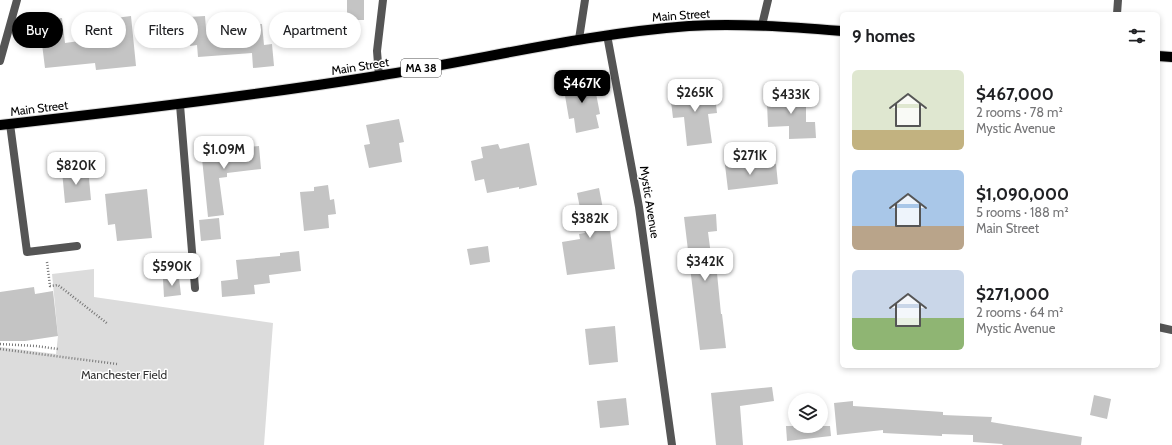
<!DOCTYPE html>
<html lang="en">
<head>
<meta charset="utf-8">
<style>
	:root { --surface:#fff; --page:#f6f6f6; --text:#202124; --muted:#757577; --accent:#000 }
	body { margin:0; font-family:Cabin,sans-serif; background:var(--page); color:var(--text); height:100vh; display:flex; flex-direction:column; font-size:15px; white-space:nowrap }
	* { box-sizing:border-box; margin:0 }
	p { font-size:13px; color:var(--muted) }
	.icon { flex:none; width:22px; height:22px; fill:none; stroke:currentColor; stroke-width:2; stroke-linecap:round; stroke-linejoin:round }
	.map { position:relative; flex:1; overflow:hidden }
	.panel { position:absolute; left:840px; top:12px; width:320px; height:356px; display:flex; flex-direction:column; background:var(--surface); border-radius:6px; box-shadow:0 2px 6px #0003 }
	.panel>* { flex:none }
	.guide { position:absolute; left:12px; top:12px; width:380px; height:36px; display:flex; gap:8px }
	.buttons { position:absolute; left:788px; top:393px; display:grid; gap:8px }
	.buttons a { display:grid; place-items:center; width:40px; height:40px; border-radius:50%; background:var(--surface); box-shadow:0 2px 6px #0003; font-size:20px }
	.price { position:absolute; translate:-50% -34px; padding:0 9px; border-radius:8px; background:#fff; color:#222; font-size:13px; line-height:26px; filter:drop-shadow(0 1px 2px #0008) }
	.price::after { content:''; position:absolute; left:50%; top:24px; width:12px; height:9px; margin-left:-6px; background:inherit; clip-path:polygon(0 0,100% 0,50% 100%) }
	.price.active { background:var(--accent); color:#fff }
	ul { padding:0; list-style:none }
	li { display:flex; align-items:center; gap:12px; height:100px; padding:0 12px }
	li span { display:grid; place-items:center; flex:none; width:112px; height:80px; border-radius:6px; color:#555 }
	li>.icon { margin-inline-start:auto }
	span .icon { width:48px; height:48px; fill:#fffc; stroke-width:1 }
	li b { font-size:17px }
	h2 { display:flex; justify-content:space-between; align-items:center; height:48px; padding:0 12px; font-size:17px }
	.pill { padding:0 14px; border-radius:18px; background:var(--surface); box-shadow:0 2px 6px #0003; font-size:14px; line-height:36px }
	.pill.active { background:var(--accent); color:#fff }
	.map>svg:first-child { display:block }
</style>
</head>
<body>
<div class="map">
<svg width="1172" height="445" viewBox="0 0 1172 445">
	<rect width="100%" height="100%" fill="#fff"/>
	<path fill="#dcdcdc" d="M 94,269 L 94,297 L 273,323 L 264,445 L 0,445 L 0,347 L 56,354 L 58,336 L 52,274 Z"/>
	<g fill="#c4c4c4">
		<rect x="347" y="0" width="17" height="20"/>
		<path d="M 131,16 L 136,66 L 96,70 L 95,63 L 45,68 L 39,20 L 62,18 L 65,43 L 101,38 L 99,20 Z"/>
		<path d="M 205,16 L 206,29 L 262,24 L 264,45 L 272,44 L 274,66 L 253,68 L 252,53 L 198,57 L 197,45 L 190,46 L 188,17 Z"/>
		<path d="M 593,78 L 600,114 L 596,115 L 599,128 L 576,133 L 574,118 L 569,119 L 563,84 Z"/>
		<path d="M 714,87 L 717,113 L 708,114 L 712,143 L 687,146 L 684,117 L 673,118 L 670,93 Z"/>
		<path d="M 806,91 L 806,122 L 815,122 L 816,138 L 789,139 L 789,126 L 768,127 L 767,103 L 775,103 L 774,92 Z"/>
		<path d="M 399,119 L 404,142 L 399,143 L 402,162 L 369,168 L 364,145 L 370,144 L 366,125 Z"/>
		<path d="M 213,137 L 216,157 L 224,156 L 223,150 L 259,146 L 261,169 L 227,173 L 227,177 L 219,178 L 224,215 L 208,217 L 200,139 Z"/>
		<path d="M 529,143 L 537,185 L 519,189 L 519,187 L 487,193 L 484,179 L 475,181 L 471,161 L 483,158 L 481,147 L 498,144 L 500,149 Z"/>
		<path d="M 745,163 L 746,168 L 776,164 L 778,184 L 728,190 L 725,165 Z"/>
		<path d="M 88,168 L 91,200 L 65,203 L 62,171 Z"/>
		<path d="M 328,185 L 330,200 L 334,199 L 336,214 L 328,215 L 329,228 L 304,231 L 300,192 L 314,191 L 314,187 Z"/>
		<path d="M 599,188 L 607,230 L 610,230 L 615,269 L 567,275 L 562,242 L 580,239 L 579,234 L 585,233 L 577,193 Z"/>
		<path d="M 147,189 L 152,238 L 117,241 L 115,224 L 108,225 L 105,194 Z"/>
		<path d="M 716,214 L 717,231 L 708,232 L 712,263 L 716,263 L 721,314 L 722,314 L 726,348 L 700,350 L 684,217 Z"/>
		<path d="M 219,218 L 221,239 L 201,241 L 199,220 Z"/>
		<path d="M 488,246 L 490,262 L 470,265 L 467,249 Z"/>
		<path d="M 299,251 L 301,271 L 269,275 L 270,283 L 254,285 L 255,294 L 222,297 L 221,281 L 238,279 L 236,260 L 280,256 L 280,253 Z"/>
		<path d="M 179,278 L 181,295 L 164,297 L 163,279 Z"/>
		<path d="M 34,287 L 35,294 L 53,291 L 58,336 L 25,341 L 0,341 L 0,292 Z"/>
		<path d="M 615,326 L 618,362 L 589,365 L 585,329 Z"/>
		<path d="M 772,387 L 774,401 L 740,406 L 743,445 L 716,445 L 711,393 Z"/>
		<path d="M 1094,395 L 1111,399 L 1107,419 L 1090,415 Z"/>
		<path d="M 626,398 L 629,425 L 600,428 L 597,401 Z"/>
		<path d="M 853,401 L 853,406 L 943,412 L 943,415 L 992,417 L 991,422 L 1082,437 L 1081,445 L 1002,445 L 1003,444 L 973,442 L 973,435 L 942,434 L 942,436 L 922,435 L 883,433 L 883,430 L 837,435 L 834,403 Z"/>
		<path d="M 786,426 L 830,426 L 831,436 L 787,441 Z"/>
	</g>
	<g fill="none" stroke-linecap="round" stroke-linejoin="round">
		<defs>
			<g id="primary">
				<path d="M 1158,56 L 1172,57"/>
				<path d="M 0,125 C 126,111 252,96 377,76 C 481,60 583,34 689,26 C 740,23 791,27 842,31"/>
			</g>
		</defs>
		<use href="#primary" stroke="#dbdbdb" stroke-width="12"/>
		<g stroke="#777" stroke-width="2.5" stroke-dasharray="1 2" stroke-linecap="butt">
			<path d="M 47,262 L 50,286 L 58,285 L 108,324"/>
			<path d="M 0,344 L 36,346 L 58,349"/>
			<path d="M 0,349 L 117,364"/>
		</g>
		<g stroke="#555" stroke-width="8">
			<path d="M 180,105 L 195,288"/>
			<path d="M 10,124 L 27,252 L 77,246"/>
		</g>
		<g stroke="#555" stroke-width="8">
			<path d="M 1117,14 L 1118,0"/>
			<path d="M 762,25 L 768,0"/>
			<path d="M 607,35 L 639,207 L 672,445"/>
			<path d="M 579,39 L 585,0"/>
			<path d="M 0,61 L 17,0"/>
			<path d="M 379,76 L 377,51 L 383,0"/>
			<path d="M 1158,327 L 1172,330"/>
		</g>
		<use href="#primary" stroke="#000" stroke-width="10"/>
	</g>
	<g text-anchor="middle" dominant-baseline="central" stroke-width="3" stroke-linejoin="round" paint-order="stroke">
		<rect fill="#fff" stroke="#4c4c4c" stroke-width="1" x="401" y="59" width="40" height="18" rx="3"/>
		<g font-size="11" font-weight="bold" fill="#000">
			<text x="421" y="68">MA 38</text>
		</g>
		<g font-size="12" fill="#000" stroke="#fff">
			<text transform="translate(681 15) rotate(-4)">Main Street</text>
			<text transform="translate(360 66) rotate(-9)">Main Street</text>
			<text transform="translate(39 108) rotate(-7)">Main Street</text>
			<text transform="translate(650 202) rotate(81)">Mystic Avenue</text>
		</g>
		<g font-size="12" fill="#333" stroke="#fff">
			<text x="124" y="374">Manchester Field</text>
		</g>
	</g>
</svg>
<div class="buttons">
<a><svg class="icon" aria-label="layers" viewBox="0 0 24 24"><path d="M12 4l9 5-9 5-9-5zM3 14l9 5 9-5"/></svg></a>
</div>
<b class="price active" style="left:582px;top:104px">$467K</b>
<b class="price" style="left:695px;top:113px">$265K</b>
<b class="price" style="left:791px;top:115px">$433K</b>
<b class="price" style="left:224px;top:170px">$1.09M</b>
<b class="price" style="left:750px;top:176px">$271K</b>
<b class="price" style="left:76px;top:186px">$820K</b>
<b class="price" style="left:590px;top:239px">$382K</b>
<b class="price" style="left:705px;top:282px">$342K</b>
<b class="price" style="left:172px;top:287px">$590K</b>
<div class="guide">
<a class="pill active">Buy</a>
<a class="pill">Rent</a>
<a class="pill">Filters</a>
<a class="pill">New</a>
<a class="pill">Apartment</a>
</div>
<section class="panel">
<h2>9 homes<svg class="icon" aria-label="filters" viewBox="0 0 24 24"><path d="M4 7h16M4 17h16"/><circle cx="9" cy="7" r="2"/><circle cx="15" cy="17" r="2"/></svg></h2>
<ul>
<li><span style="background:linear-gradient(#dfe7d0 75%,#c2b280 0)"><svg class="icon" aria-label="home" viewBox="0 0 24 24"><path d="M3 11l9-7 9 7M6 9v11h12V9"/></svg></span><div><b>$467,000</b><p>2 rooms · 78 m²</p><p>Mystic Avenue</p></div></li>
<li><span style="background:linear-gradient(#a9c7e8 70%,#b9a48a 0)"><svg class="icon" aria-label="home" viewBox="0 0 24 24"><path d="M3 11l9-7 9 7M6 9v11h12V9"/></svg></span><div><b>$1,090,000</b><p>5 rooms · 188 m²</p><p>Main Street</p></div></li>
<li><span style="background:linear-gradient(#c9d6e8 60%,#8fb573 0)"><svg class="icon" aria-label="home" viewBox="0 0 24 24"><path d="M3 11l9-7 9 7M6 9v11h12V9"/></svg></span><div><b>$271,000</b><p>2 rooms · 64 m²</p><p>Mystic Avenue</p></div></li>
</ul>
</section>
</div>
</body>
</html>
